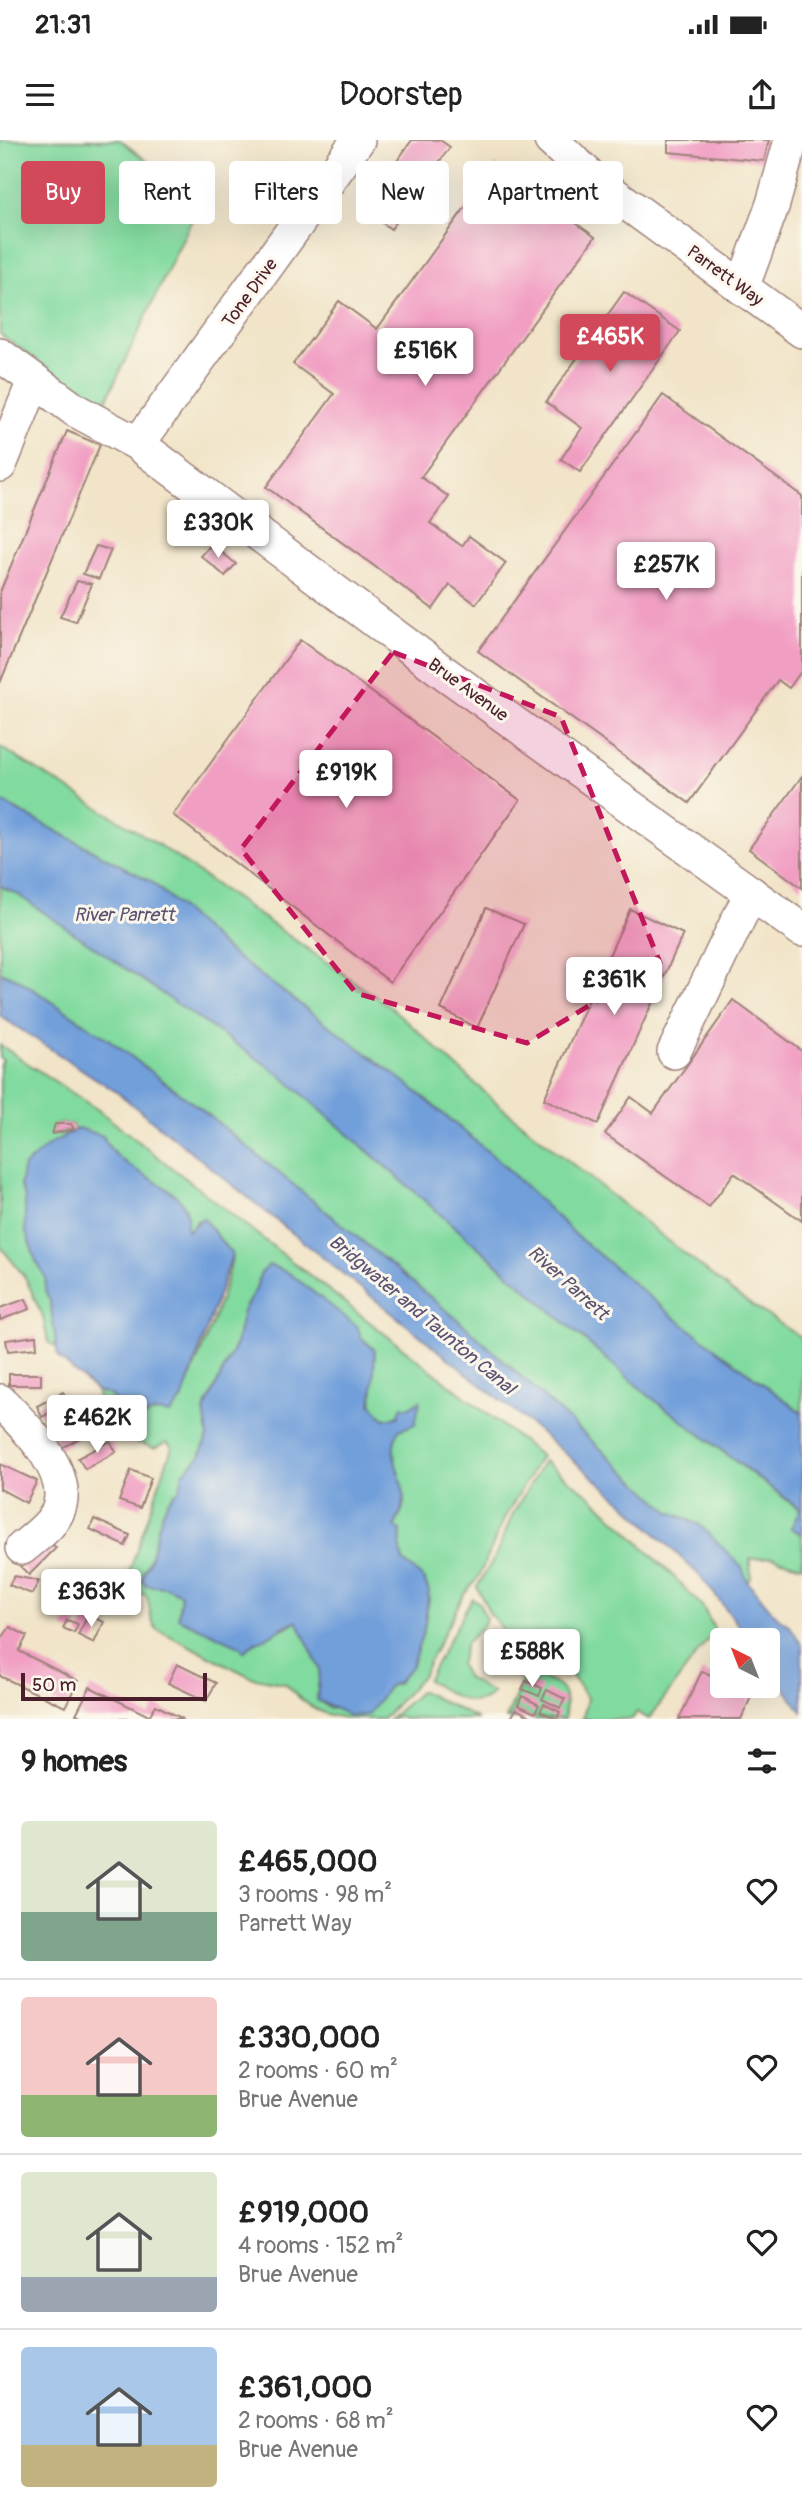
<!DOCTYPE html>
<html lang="en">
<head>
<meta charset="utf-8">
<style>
	:root { --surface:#fff; --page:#f6f6f6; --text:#222; --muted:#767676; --line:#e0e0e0; --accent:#d1495b }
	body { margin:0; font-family:Pangolin,sans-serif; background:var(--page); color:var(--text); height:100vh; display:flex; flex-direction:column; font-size:26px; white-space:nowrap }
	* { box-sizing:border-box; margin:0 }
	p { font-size:23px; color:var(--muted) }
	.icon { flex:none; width:38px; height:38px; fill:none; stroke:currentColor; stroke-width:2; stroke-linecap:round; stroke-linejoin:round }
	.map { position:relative; height:1579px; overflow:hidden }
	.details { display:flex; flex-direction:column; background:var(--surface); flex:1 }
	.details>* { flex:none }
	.banner { position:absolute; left:21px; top:21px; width:761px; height:63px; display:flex; gap:14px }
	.needle { width:46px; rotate:318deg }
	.controls { position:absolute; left:710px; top:1488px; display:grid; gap:14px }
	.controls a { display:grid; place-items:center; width:70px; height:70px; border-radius:7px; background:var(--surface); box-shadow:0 7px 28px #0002; font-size:35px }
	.scale { position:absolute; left:21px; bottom:18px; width:186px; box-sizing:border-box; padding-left:7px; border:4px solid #4a1f2b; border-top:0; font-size:19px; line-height:24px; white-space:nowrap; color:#4a1f2b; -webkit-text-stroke:5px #fbf7ec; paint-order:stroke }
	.price { position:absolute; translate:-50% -60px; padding:0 16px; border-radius:7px; background:#fff; color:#222; font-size:23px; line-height:46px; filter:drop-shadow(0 2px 4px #0008) }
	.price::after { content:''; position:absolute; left:50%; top:42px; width:21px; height:16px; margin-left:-10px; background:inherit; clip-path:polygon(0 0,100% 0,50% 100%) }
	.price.current { background:var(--accent); color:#fff }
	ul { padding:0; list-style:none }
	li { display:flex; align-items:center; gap:21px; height:175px; padding:0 21px }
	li+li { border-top:2px solid var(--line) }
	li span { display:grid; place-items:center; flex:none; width:196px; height:140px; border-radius:7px; color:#555 }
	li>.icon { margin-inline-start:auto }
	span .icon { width:84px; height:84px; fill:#fffc; stroke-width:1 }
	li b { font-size:30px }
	h2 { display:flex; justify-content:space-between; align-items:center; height:84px; padding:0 21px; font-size:30px }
	.tag { padding:0 24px; border-radius:7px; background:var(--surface); box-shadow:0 7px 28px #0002; font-size:24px; line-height:63px }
	.tag.current { background:var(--accent); color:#fff }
	.status { display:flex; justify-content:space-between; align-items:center; height:49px; padding:0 35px; background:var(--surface); direction:ltr }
	.status svg { height:19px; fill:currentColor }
	header { display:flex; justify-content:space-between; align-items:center; height:91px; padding:0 21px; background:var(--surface); font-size:32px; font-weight:600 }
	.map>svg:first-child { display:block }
</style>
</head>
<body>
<div class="status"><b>21:31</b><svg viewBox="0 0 49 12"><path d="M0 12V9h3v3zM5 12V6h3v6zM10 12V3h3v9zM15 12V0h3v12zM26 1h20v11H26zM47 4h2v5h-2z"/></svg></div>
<header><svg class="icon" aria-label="menu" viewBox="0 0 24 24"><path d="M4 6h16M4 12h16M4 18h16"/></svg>Doorstep<svg class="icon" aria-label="share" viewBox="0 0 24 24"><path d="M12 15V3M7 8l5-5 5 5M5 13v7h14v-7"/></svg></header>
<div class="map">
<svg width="802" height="1579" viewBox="0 0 802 1579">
	<rect width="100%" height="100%" fill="#fbf7ec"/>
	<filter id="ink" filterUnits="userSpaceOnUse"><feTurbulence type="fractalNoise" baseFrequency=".0143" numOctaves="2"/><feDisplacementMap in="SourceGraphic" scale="14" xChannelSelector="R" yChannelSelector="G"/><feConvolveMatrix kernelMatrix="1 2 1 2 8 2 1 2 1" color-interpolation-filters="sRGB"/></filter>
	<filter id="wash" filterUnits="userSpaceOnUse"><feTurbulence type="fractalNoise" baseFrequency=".00686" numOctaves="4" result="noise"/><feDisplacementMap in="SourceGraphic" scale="28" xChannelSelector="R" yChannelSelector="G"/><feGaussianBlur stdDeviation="1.57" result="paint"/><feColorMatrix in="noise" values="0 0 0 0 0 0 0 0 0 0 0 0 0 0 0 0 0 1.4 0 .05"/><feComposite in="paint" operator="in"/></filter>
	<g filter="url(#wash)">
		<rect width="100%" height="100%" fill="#f1e4c8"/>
		<g fill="#81da9f" stroke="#667c65" stroke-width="2" fill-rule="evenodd">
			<path d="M 0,0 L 120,0 L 164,34 L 194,75 L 103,267 L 0,194 Z"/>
			<path d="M 0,607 L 156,703 L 392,868 L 500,966 L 735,1154 L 802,1198 L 802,1273 L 675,1178 L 580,1099 L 498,1020 L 405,942 L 228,811 L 152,742 L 0,661 Z"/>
			<path d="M 0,746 L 17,754 L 278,933 L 648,1255 L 800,1370 L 791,1388 L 802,1394 L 802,1426 L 772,1417 L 750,1419 L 751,1438 L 747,1441 L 700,1385 L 670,1372 L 463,1184 L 211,977 L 108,899 L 19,840 L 0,832 Z"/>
			<path d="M 0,905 L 98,970 L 541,1316 L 505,1377 L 479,1436 L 463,1456 L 422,1536 L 383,1579 C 338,1579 316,1579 286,1544 L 251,1537 L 158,1490 C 146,1478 153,1466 145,1454 L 136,1455 L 126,1462 L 121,1456 L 172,1307 L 167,1302 L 155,1308 L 133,1301 L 124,1293 L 100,1264 L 96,1251 L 109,1254 L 135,1284 C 147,1273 155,1269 170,1274 C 185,1261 232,1136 232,1115 L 209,1085 L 198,1080 L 187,1092 C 185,1081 187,1071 180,1061 C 176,1056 168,1051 162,1048 C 140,1033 114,1023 103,996 L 74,989 L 71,984 L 55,984 L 52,994 L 71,991 L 24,1026 L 20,1046 L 25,1058 L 25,1089 L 36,1121 L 46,1138 L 45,1150 L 50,1161 L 57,1208 L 48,1202 L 43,1177 L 25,1137 L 0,1106 L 0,926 L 3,920 L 0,918 ZM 276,1130 L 289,1133 L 371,1206 L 373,1268 L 387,1281 L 401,1274 L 403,1267 L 408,1268 L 417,1262 L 412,1285 L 399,1290 C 386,1313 401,1332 404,1355 C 406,1369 398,1376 395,1387 L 401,1391 L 400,1409 L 403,1421 L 424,1439 L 429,1458 L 424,1489 L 411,1527 L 397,1543 L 389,1546 L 368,1575 L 330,1568 L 317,1560 L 320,1529 L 298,1481 L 251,1505 L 240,1506 L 178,1478 L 181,1455 L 167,1446 L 151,1446 L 143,1432 C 158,1411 155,1363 180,1349 L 183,1333 L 200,1316 L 208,1295 L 204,1271 L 236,1203 L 243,1171 L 256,1150 L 260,1134 Z"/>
			<path d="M 544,1321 L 594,1359 L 673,1436 L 702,1466 L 715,1490 L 649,1579 L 637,1572 L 632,1579 L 583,1579 L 587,1558 L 572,1536 L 540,1523 L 508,1496 L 490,1474 L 477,1447 L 496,1415 L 513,1374 Z"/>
			<path d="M 472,1458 L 479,1463 L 486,1478 L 484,1484 L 466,1503 L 460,1525 L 467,1538 L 493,1553 C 474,1574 446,1551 427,1540 Z"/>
			<path d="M 535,1536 C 564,1544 569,1551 564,1579 L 535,1579 L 516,1570 L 511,1577 L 514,1579 L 506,1579 L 524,1538 Z"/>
			<path d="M 421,1551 L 478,1579 L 404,1579 L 398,1576 L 389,1579 Z"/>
		</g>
		<g fill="#719fda" stroke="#5e5f82" stroke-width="2">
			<path d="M 0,661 L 152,742 L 228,811 L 405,942 L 498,1020 L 580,1099 L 675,1178 L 802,1273 L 802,1394 L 791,1388 L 800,1369 L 648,1255 L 278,933 L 17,754 L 0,746 Z"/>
			<path d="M 0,832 L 19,840 L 108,899 L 211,977 L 463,1184 L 670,1372 L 700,1385 L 742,1427 L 747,1441 L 777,1477 L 790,1486 L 802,1505 L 802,1572 L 768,1525 L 768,1500 L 750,1500 L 701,1437 L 624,1363 L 530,1284 L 118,953 L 0,876 Z"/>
			<path d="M 79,988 L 103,996 C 118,1033 177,1042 186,1070 C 189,1077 186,1084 187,1091 L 203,1078 L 232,1115 L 182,1260 L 170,1274 C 155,1270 147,1273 135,1284 L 110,1255 L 96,1251 L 58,1217 L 50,1161 L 45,1150 L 46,1138 L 36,1121 L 25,1089 L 25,1058 L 20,1046 L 24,1026 L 50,1004 Z"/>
			<path d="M 269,1125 L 289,1133 L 358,1187 L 361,1198 L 375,1210 C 374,1228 374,1249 371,1264 L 384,1279 L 398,1277 L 402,1266 L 408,1268 L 420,1261 L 415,1284 L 399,1290 C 386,1313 401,1332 404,1355 C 405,1368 398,1375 395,1387 L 401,1391 L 400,1409 L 403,1421 L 424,1439 L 429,1451 L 424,1490 L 411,1527 L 397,1543 L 389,1546 L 368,1575 L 350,1576 L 317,1560 L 320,1529 L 297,1481 C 281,1484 271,1500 255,1502 L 244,1512 L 240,1506 L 178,1478 L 181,1455 C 168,1445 161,1447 146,1445 L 142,1441 C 142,1431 148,1428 150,1420 C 156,1400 160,1361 180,1349 L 183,1333 L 200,1316 L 208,1295 L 204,1271 L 236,1204 L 243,1171 L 256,1149 L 260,1134 Z"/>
		</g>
		<g id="blocks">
			<g fill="#f19ec3">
				<path d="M 412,0 L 440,0 L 450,7 L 391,89 L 363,69 Z"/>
				<path d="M 668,0 L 769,0 L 764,21 L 668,12 Z"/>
				<path d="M 496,25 L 595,97 L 421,337 L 449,357 L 430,383 L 462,406 L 469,396 L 506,423 L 476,464 L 450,445 L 433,469 L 266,347 L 334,254 L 293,224 L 339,161 L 377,189 Z"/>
				<path d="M 624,152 L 680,191 L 580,332 L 561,319 L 582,288 L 546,262 Z"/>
				<path d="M 663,255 L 802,356 L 802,530 L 789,548 L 778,540 L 689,663 L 478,511 Z"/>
				<path d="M 67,291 L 100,305 L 0,543 L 0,452 Z"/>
				<path d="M 212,404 L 236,424 L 225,436 L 201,416 Z"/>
				<path d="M 96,406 L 111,410 L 99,439 L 83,434 Z"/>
				<path d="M 77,441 L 92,444 L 76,482 L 60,477 Z"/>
				<path d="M 300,500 L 520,660 L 390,842 L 173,675 Z"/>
				<path d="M 802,636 L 802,748 L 749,709 Z"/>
				<path d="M 486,768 L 524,784 L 477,888 L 441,869 Z"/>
				<path d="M 630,769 L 683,794 L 598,984 L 544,959 Z"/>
				<path d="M 733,860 L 802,911 L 802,1081 L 734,1033 L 709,1067 L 605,994 L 631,957 L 653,973 Z"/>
				<path d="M 55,984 L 71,984 L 74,989 L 52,994 Z"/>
				<path d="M 26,1159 L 30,1169 L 0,1180 L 0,1168 Z"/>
				<path d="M 36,1196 L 37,1208 L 8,1211 L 6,1200 Z"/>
				<rect x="9" y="1234" width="32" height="11"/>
				<path d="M 63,1252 L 69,1262 L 42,1277 L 37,1266 Z"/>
				<path d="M 90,1279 L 96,1289 L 60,1309 L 54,1298 Z"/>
				<path d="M 110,1301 L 116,1312 L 85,1329 L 78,1318 Z"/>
				<path d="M 0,1324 L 37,1341 L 26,1363 L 0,1349 Z"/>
				<path d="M 131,1330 L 151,1338 L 140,1368 L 119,1361 Z"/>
				<path d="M 94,1379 L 130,1395 L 125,1406 L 90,1389 Z"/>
				<path d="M 47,1398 L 56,1408 L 29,1435 L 20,1426 Z"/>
				<path d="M 14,1436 L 39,1441 L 32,1454 L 9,1445 Z"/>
				<path d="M 88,1475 L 104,1482 L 94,1503 L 78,1495 Z"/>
				<path d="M 67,1480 L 78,1484 L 74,1493 L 63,1488 Z"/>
				<path d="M 10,1487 L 27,1496 L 19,1511 L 78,1541 L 65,1567 L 0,1536 L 0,1501 Z"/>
				<path d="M 177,1524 L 216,1543 L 206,1561 L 168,1543 Z"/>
				<path d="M 702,1531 L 723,1541 L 723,1545 L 732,1545 L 752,1555 L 741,1579 L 679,1579 Z"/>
				<path d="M 526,1541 L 542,1548 L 539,1556 L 522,1549 Z"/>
				<path d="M 90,1547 L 149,1576 L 156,1565 L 183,1579 L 86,1579 L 76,1574 Z"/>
				<path d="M 547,1550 L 565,1559 L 560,1568 L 542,1559 Z"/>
				<path d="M 522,1556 L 539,1565 L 535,1573 L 518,1565 Z"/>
				<path d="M 544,1564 L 560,1572 L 557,1579 L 540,1571 Z"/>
				<path d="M 516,1569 L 536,1579 L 511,1578 Z"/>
			</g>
		</g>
	</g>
	<g filter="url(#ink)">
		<use href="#blocks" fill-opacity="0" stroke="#9e827a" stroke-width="2"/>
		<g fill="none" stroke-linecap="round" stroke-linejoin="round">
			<defs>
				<g id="minor">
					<path d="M 551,0 L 592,38 L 802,191"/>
					<path d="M 742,148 L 773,64 L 791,0"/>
					<path d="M 0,215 L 75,270 L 138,304 L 446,534 L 802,790"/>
					<path d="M 138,304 L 358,0"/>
					<path d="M 0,325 L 34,241"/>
					<path d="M 674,912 L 751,753"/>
					<path d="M 0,1261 C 25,1286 76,1334 57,1373 C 50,1387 34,1398 22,1408"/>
				</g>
			</defs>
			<use href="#minor" stroke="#9e827a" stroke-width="36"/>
			<use href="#minor" stroke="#fff" stroke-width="33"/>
		</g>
	</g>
	<path fill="#c2185b" fill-opacity="0.2" stroke="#c2185b" stroke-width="5" stroke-dasharray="14 9" stroke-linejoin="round" d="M 393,512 L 561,577 L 660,823 L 527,903 L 356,853 L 241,709 Z"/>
	<g text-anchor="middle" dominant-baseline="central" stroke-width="6" stroke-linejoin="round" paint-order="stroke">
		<g font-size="18" fill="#4a1f2b" stroke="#fbf7ec">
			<text transform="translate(725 136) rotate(36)">Parrett Way</text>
			<text transform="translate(250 153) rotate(-54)">Tone Drive</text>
			<text transform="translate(468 550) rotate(36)">Brue Avenue</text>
		</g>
		<g font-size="19" font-style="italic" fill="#5a5271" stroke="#fbf7ec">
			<text x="124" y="775">River Parrett</text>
			<text transform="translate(568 1143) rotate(42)">River Parrett</text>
			<text transform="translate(422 1175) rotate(40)">Bridgwater and Taunton Canal</text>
		</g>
	</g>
</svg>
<div class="controls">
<a><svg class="needle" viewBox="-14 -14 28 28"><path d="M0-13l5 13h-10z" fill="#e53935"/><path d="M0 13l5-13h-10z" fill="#767676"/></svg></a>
</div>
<div class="scale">50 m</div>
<b class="price current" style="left:610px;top:234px">£465K</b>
<b class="price" style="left:425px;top:248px">£516K</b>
<b class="price" style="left:218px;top:420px">£330K</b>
<b class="price" style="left:666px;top:462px">£257K</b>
<b class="price" style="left:346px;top:670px">£919K</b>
<b class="price" style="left:614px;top:877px">£361K</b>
<b class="price" style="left:97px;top:1315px">£462K</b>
<b class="price" style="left:91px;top:1489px">£363K</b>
<b class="price" style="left:532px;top:1549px">£588K</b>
<div class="banner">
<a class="tag current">Buy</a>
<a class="tag">Rent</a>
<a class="tag">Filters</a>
<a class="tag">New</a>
<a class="tag">Apartment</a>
</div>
</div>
<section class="details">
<h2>9 homes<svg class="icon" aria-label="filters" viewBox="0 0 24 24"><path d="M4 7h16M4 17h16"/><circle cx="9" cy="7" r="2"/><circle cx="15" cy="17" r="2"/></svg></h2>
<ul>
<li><span style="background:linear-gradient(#dfe7d0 65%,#7fa58c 0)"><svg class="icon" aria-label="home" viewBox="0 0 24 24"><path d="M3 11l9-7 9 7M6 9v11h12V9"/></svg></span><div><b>£465,000</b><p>3 rooms · 98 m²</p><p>Parrett Way</p></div><svg class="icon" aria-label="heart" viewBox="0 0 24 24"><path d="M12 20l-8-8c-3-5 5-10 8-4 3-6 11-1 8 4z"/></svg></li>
<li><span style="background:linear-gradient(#f6c9c9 70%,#8fb573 0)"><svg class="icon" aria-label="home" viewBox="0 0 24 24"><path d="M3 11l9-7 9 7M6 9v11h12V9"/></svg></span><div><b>£330,000</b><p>2 rooms · 60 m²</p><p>Brue Avenue</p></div><svg class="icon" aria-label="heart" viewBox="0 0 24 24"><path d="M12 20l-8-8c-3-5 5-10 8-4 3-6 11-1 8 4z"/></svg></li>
<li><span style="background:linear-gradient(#dfe7d0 75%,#9aa5b1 0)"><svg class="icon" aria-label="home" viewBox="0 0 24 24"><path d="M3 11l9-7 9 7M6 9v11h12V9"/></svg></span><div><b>£919,000</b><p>4 rooms · 152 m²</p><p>Brue Avenue</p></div><svg class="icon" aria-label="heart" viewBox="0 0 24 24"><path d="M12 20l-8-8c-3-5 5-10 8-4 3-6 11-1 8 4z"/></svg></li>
<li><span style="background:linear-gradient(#a9c7e8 70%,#c2b280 0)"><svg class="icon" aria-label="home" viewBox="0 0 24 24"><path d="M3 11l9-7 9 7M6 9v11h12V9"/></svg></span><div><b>£361,000</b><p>2 rooms · 68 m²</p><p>Brue Avenue</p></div><svg class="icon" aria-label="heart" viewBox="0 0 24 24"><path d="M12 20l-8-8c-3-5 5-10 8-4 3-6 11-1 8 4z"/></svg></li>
</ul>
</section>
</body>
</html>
